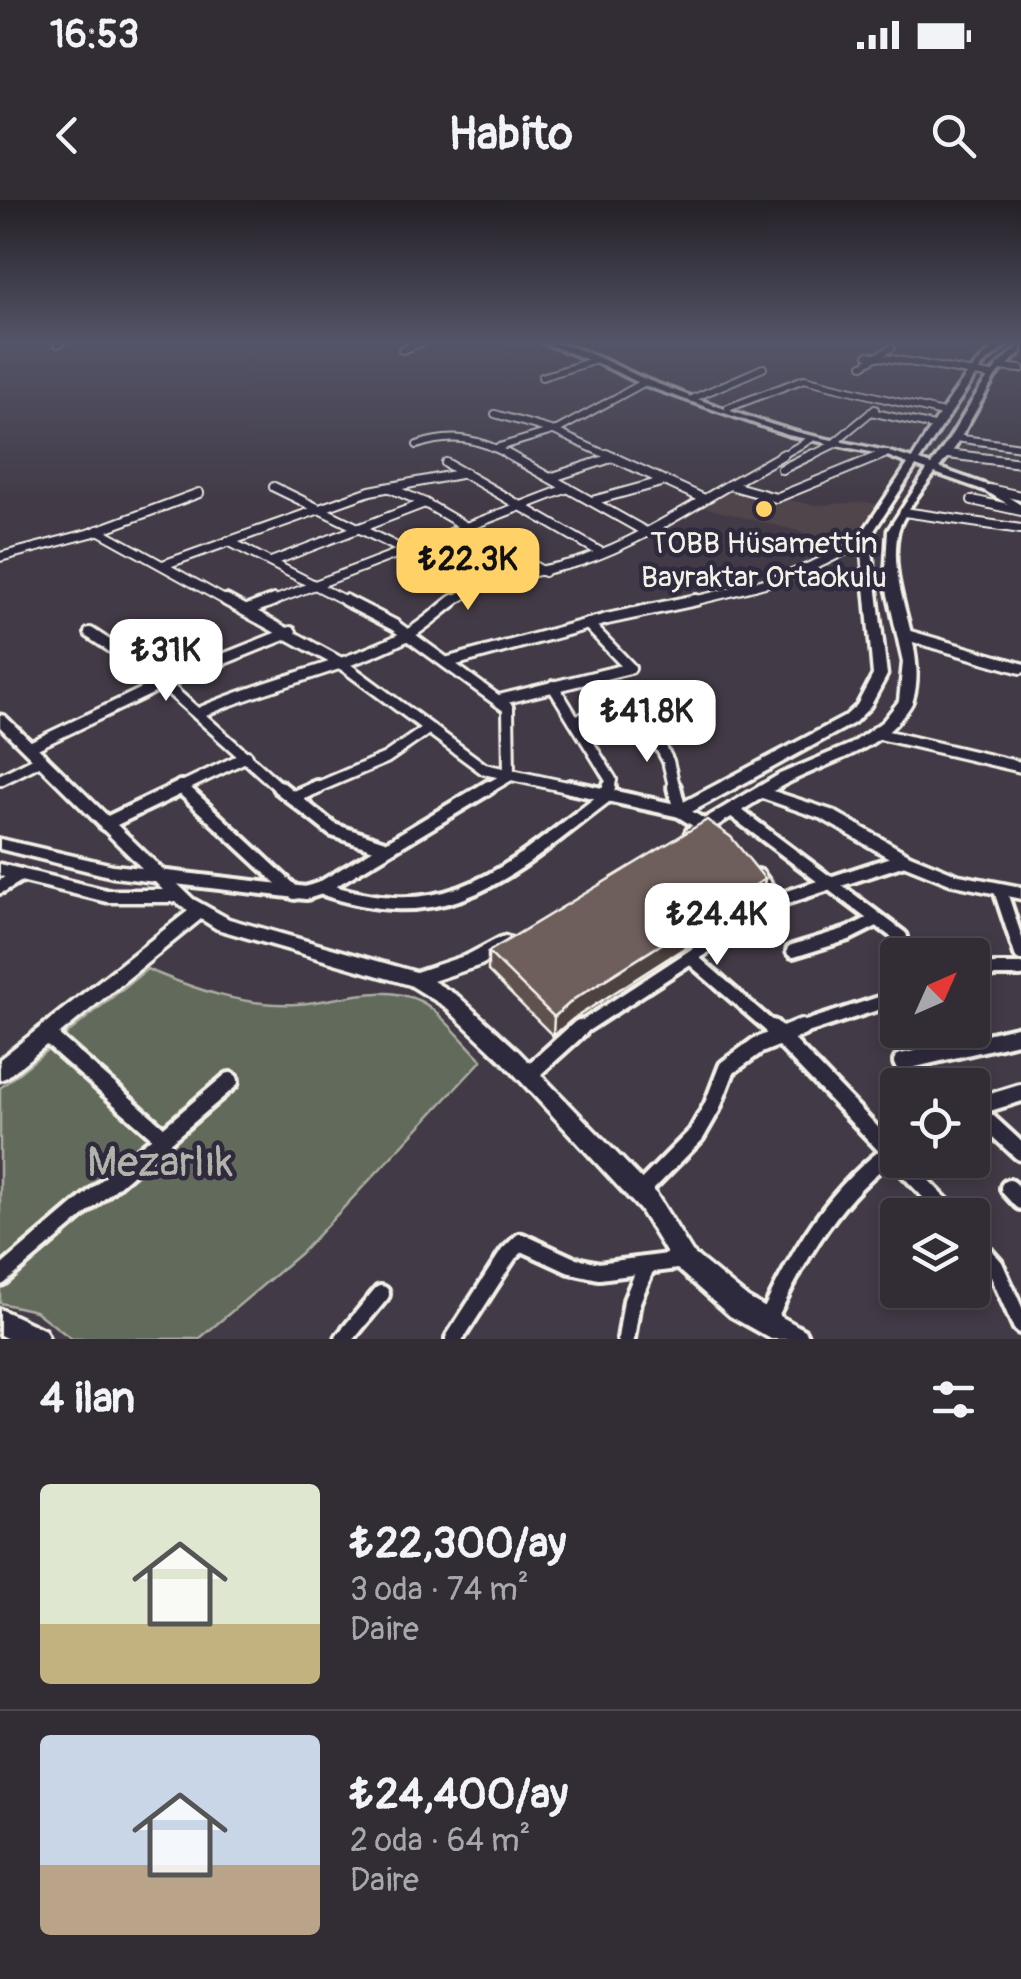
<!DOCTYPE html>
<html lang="tr">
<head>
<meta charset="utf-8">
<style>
	:root { --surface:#322c34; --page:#3d3840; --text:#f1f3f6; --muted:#a8a7ac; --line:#4d484f; --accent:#ffd166 }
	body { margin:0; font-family:Pangolin,sans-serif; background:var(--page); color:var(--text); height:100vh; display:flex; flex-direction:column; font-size:38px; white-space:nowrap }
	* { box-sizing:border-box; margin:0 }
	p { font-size:32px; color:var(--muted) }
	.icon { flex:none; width:55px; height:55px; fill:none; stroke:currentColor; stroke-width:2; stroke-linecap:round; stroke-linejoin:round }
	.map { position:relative; height:1139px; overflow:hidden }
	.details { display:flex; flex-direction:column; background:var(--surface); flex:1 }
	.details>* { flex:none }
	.needle { width:65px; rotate:45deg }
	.tools { position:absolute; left:880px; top:738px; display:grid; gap:20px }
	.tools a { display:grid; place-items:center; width:110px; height:110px; border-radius:10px; background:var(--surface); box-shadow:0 5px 15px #0003,0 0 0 2px var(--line); font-size:50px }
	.price { position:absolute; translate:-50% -85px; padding:0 22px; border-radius:20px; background:#fff; color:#222; font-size:32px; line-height:65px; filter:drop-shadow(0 2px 5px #0008) }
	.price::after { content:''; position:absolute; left:50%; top:60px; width:30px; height:22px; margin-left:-15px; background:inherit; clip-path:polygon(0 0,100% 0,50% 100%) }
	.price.on { background:var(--accent); color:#111 }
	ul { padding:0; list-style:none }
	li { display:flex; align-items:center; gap:30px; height:250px; padding:0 40px }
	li+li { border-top:2px solid var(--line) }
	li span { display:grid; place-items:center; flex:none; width:280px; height:200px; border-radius:10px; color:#555 }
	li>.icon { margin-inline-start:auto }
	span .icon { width:120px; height:120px; fill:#fffc; stroke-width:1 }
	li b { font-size:42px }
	h2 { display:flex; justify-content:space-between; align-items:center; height:120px; padding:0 40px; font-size:42px }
	.status { display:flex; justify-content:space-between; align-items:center; height:70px; padding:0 50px; background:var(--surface); direction:ltr }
	.status svg { height:28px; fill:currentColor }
	header { display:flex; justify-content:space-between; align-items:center; height:130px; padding:0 40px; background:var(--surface); font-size:45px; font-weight:700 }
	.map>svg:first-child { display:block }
</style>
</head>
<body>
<div class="status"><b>16:53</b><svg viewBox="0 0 49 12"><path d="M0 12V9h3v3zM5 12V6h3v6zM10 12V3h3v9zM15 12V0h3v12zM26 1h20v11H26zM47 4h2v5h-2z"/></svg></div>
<header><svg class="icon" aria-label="back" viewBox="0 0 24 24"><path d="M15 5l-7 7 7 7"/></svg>Habito<svg class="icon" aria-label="search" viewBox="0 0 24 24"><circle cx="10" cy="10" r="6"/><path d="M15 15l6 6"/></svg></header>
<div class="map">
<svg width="1021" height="1139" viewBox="0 0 1021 1139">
	<rect width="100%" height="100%" fill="#423a46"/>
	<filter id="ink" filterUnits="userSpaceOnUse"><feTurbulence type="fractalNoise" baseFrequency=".01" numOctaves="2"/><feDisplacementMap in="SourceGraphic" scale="20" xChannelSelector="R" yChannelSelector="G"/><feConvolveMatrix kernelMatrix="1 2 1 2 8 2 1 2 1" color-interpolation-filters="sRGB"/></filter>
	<g filter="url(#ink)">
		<path fill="#4f454c" d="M 727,289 L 816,305 L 865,302 L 878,304 L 878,307 L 858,339 L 850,344 L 698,306 Z"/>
		<path fill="#626a5c" stroke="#abaea2" stroke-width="2.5" d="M 147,769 C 194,789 245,807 297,804 C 338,802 379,782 420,801 C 438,809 466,845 482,860 L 301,1053 L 199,1139 L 72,1139 L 35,1111 L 0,1103 L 0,888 Z"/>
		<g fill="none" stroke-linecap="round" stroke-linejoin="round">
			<defs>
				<g id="street-far4">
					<path d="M 58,144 L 62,142"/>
					<path d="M 402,150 L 423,142"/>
					<path d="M 868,155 L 992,176"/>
					<path d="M 863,165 L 891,148"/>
					<path d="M 1000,167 L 1021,169"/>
					<path d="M 542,177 L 596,160"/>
					<path d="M 694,198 L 763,168"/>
					<path d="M 728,208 L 804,179 L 947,214"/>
					<path d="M 871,212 L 938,227"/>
					<path d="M 495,214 L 554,231 L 611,257"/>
					<path d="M 956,238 L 1021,247"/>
					<path d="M 836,241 L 875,209"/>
					<path d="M 417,245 C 452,233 479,238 512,257"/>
					<path d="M 496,248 L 559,229 L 645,182"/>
					<path d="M 945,254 L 970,257"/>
					<path d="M 779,257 L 811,239"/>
					<path d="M 808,257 L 839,242"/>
					<path d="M 877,257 L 887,253"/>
				</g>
				<g id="street-far3">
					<path d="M 507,254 L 646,332"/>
					<path d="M 606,254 L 702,298"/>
					<path d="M 784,254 L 729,285 L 776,298 L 884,254"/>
					<path d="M 948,254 L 1021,263"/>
					<path d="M 446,263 L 602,353"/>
					<path d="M 782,269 L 813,254"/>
					<path d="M 550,278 L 611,258"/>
					<path d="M 274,287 L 479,387"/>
					<path d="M 390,288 L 425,303 L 544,372"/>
					<path d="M 989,289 L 1021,296"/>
					<path d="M 972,300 L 1021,311"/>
					<path d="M 592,301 L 665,281"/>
					<path d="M 904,312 L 1021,329"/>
					<path d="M 98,330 L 230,403"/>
					<path d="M 228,341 L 350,403"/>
					<path d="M 0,357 L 91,333 L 199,293"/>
					<path d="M 271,362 L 425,303"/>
					<path d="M 163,365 L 370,291 L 465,273"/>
					<path d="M 268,403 L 568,288"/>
					<path d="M 451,403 C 487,375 541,374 584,360 C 635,343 682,312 729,285"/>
					<path d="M 684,403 C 755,387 804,376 867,338"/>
				</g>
				<g id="street-far2">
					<path d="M 226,400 L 339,462 L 484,569 L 581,590"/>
					<path d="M 345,400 L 394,425 L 508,508 L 509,576 L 485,590"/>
					<path d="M 248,410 L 274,400"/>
					<path d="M 90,433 L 154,475 L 282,590"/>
					<path d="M 903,434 L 1021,468"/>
					<path d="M 449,462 L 607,419 L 696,400"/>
					<path d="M 553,486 L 611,580 L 609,590"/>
					<path d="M 499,500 L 630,468 L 588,424"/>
					<path d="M 641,510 L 668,561 L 675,590"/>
					<path d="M 199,513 C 265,483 339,470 404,437 C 421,428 438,412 454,400"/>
					<path d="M 574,520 L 704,502"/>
					<path d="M 875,533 L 1021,567"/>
					<path d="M 30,547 L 166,482 L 291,432"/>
					<path d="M 0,580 L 42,559"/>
					<path d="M 180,586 L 184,590"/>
					<path d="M 176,590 L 247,556"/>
					<path d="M 311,590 L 386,558 L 428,529"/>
				</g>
				<g id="street-far1">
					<path d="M 181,587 L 295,693"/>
					<path d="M 279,587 L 333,630 L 384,647"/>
					<path d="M 570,587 L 680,611 L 709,629"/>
					<path d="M 674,587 L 680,611"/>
					<path d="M 294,597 L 317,587"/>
					<path d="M 732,610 L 901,737"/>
					<path d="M 105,624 L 182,587"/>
					<path d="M 158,676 L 306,693 L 321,688 L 489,587"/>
					<path d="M 758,676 L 776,701"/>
					<path d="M 0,687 L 20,675"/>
					<path d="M 321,688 C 452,733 508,671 607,596 L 609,587"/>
					<path d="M 1000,690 L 1021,754"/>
					<path d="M 793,751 L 848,734 L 876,720"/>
					<path d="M 692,759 L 775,831"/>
					<path d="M 972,776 L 994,770 L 1021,770"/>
					<path d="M 577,831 L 776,701 L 904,659"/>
					<path d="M 794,831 L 898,797"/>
				</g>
				<g id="street">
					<path d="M 772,828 L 951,1015"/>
					<path d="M 46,834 L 163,937"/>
					<path d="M 902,862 L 1021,834"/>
					<path d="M 528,875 L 580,828"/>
					<path d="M 972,908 L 1021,893"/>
					<path d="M 973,908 L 1021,952"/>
					<path d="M 1009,988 L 1021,1001"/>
					<path d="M 639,993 L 696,935 L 712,907 L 727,868 L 757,846 L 801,828"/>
					<path d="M 972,1040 L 995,1066 L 1021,1125"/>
					<path d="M 0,1077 L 230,881"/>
					<path d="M 767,1121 C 799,1053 835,990 898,947"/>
					<path d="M 344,1139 L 381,1094"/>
					<path d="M 454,1139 L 508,1055 L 521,1042 L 571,1065 L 599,1071 L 684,1060"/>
					<path d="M 626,1139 L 632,1101 L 646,1067"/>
				</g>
				<g id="secondary">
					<path d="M 541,142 C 579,142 620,170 655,183 C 700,200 747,218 793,231 C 832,242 873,245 912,259 C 929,232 979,142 1010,142 L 982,166 L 919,261 L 931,265 C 962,226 979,174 1021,146 L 1021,152 L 995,177 L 954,249 L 939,268 L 992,287 L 1021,305 L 1021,312 L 986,291 L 935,273 C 924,288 902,315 898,332 C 886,389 929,446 913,500 C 911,508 901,518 895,525 C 863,558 812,567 773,591 L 834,611 L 910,655 L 959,675 L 1021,687 L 1021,699 L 950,684 L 898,663 L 822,619 L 762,598 L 699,637 L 687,637 L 685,633 L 687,629 L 780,574 L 851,544 L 883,521 L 899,501 L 903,462 L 885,381 L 888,330 L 927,270 L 916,266 L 875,329 L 871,342 L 887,475 L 870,507 L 854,523 L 686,615 L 674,615 L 672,611 L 674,607 L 844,517 L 857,505 L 873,475 L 861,342 L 865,329 L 908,264 L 885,255 L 788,235 L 646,186 L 602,165 Z"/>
					<path d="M 0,515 L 5,516 L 193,699 L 229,719 L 416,772 L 467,755 L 499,738 L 505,736 L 511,738 L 514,743 L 511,748 L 481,765 L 433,781 L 458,796 L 518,851 L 656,994 L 692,1052 L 748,1098 L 805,1130 L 809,1139 L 771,1139 L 730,1116 L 676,1068 L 640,1010 L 504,863 L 444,806 L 410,785 L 217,729 L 201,719 L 7,877 L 0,880 L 0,859 L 188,711 L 176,702 L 107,702 L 0,676 L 0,664 L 107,690 L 163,690 L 155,682 L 113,677 L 0,649 L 0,639 L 113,665 L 142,668 L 0,527 Z"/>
					<path d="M 0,1109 L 45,1130 L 49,1139 L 8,1139 L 0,1135 Z"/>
				</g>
			</defs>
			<use href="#street-far4" stroke="#f4f1e8" stroke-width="10"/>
			<use href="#street-far3" stroke="#f4f1e8" stroke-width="12"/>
			<use href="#street-far2" stroke="#f4f1e8" stroke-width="16"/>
			<use href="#street-far1" stroke="#f4f1e8" stroke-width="20"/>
			<use href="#street" stroke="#f4f1e8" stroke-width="24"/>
			<use href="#secondary" stroke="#f4f1e8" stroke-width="7"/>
			<use href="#street-far4" stroke="#2f2a3d" stroke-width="6"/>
			<use href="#street-far3" stroke="#2f2a3d" stroke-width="8"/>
			<use href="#street-far2" stroke="#2f2a3d" stroke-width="10"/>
			<use href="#street-far1" stroke="#2f2a3d" stroke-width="12"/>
			<use href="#street" stroke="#2f2a3d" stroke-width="16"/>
			<use href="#secondary" fill="#2f2a3d" fill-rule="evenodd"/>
		</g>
		<path fill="#5f514e" stroke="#f4f1e8" stroke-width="2.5" d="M 765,679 L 761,699 L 573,819 L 553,836 L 488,771 L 488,752 Z"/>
		<path fill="#4d4240" stroke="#f4f1e8" stroke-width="2.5" d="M 765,679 L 761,699 L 573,819 L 553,836 L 554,817 L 574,799 Z"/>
		<path fill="#6e5e5b" stroke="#f4f1e8" stroke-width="2.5" d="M 707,620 L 731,637 L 765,679 L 574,799 L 554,817 L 488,752 Z"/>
	</g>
	<linearGradient id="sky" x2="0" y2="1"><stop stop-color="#242026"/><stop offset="0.47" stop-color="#545568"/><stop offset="1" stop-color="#545568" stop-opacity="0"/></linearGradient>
	<rect width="1021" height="302" fill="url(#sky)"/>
	<circle fill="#ffd166" stroke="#2f2a3d" stroke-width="4" cx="764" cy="309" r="10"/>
	<g text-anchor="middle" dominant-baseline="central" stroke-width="9" stroke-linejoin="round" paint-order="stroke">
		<g font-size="30" fill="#f4f1e8" stroke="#2f2a3d">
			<text x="764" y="343">TOBB Hüsamettin<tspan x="764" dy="34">Bayraktar Ortaokulu</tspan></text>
		</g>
		<g font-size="42" fill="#b2b4a9" stroke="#2f2a3d">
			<text x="160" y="963">Mezarlık</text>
		</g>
	</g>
</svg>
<div class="tools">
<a><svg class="needle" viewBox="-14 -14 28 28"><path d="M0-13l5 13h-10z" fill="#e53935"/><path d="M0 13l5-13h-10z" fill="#a8a7ac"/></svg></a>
<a><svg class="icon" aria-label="locate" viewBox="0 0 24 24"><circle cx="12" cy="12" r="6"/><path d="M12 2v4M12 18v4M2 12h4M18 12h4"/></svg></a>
<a><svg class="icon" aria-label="layers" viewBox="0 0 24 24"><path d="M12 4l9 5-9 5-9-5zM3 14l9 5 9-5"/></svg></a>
</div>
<b class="price on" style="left:468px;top:413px">₺22.3K</b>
<b class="price" style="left:166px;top:504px">₺31K</b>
<b class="price" style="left:647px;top:565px">₺41.8K</b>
<b class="price" style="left:717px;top:768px">₺24.4K</b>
</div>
<section class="details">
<h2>4 ilan<svg class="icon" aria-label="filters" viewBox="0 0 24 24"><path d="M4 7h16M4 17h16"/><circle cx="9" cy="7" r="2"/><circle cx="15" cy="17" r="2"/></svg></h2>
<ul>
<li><span style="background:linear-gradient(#dfe7d0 70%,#c2b280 0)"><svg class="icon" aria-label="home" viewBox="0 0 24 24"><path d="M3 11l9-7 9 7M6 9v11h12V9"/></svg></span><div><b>₺22,300/ay</b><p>3 oda · 74 m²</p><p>Daire</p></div></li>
<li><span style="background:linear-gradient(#c9d6e8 65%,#b9a48a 0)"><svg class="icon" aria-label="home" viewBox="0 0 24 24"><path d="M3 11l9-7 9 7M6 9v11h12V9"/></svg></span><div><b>₺24,400/ay</b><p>2 oda · 64 m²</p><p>Daire</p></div></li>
</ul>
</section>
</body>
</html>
